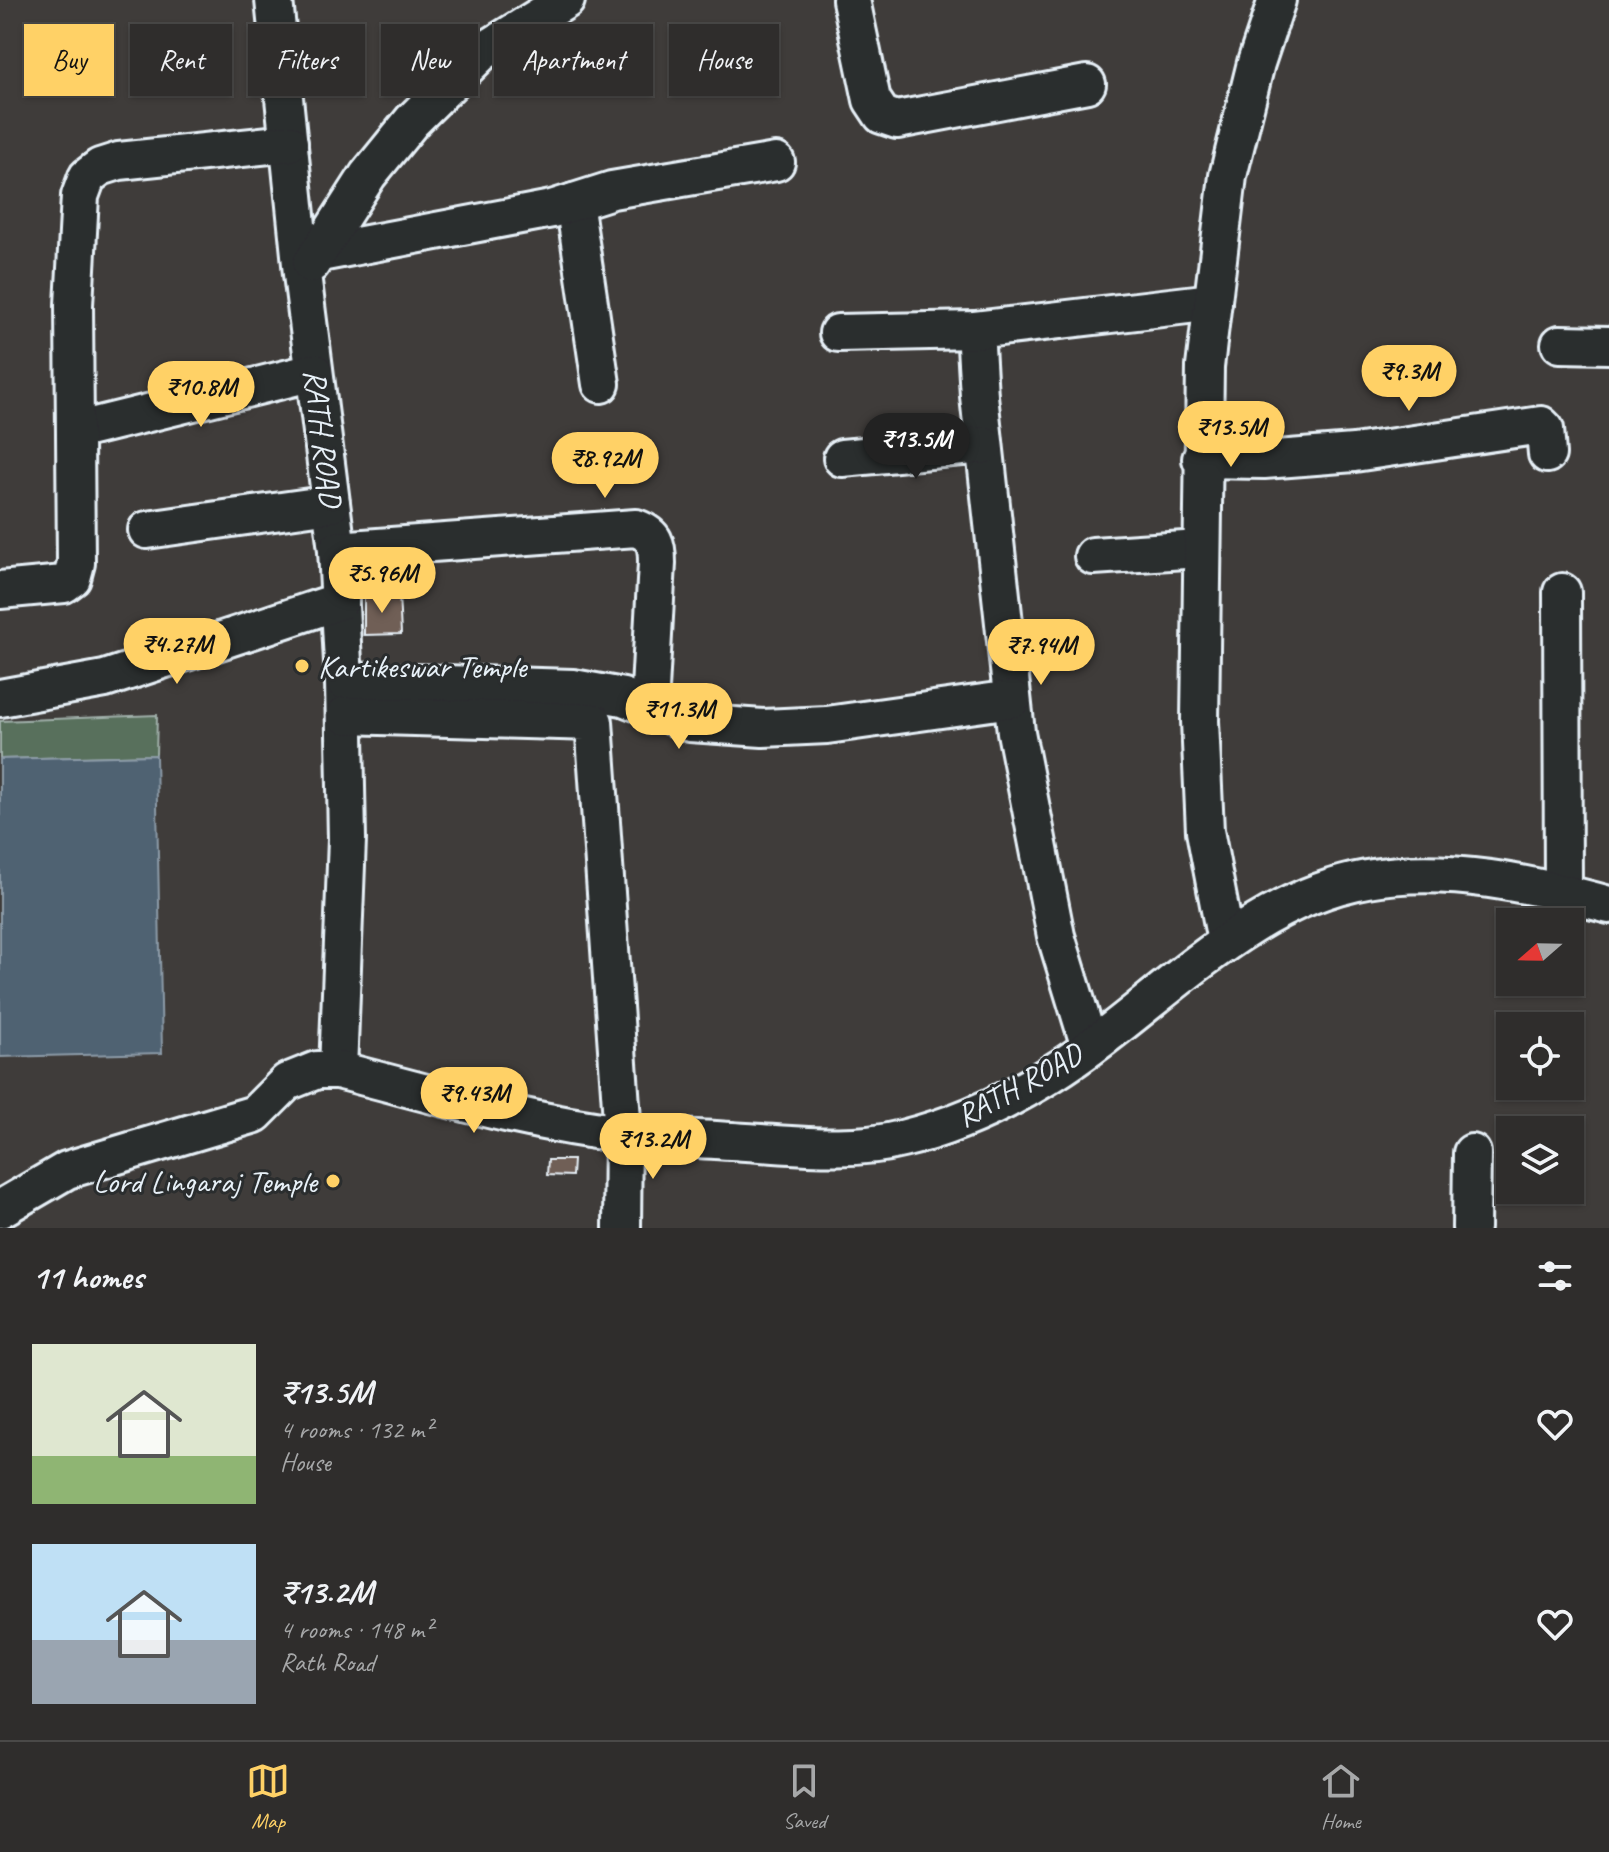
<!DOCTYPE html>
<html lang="en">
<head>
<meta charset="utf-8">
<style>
	:root { --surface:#2f2d2c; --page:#373534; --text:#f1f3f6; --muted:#a7a8a9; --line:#4a4948; --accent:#ffd166 }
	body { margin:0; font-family:Caveat,sans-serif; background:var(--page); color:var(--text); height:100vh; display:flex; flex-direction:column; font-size:30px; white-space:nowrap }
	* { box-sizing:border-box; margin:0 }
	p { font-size:26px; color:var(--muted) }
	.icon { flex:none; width:44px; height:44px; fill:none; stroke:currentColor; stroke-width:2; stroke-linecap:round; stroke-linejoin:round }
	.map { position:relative; height:1228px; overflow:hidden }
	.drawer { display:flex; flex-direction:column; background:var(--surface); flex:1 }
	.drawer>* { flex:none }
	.top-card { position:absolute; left:24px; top:24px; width:800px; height:72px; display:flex; gap:16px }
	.needle { width:52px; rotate:250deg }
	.tools { position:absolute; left:1496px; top:908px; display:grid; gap:16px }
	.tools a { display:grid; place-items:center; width:88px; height:88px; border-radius:0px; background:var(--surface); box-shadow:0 2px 6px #0004,0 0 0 2px var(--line); font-size:40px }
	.price { position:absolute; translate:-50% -68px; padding:0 18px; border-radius:28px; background:var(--accent); color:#111; font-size:26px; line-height:52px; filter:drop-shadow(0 2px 4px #0008) }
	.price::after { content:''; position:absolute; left:50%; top:48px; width:24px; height:18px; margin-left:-12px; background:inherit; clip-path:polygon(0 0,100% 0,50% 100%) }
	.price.current { background:#222; color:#fff }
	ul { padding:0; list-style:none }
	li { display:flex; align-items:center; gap:24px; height:200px; padding:0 32px }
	li span { display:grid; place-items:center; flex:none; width:224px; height:160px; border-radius:0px; color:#555 }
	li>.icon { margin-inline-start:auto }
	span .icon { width:96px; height:96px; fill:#fffc; stroke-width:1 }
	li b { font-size:34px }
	h2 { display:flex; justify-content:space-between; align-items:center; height:96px; padding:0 32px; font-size:34px }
	.tag { padding:0 28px; border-radius:0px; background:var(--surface); box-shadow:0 2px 6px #0004,0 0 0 2px var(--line); font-size:28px; line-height:72px }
	.tag.current { background:var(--accent); color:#111 }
	.dock { display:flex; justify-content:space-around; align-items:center; height:112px; border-top:2px solid var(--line); background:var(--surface); font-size:22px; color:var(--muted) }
	.dock a { display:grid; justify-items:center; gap:4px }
	.dock .current { color:var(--accent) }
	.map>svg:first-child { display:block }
</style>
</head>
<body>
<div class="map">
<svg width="1609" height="1228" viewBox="0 0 1609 1228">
	<rect width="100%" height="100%" fill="#3f3c3a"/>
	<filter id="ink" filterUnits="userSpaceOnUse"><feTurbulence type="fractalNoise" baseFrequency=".0125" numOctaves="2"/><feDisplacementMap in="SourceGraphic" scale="16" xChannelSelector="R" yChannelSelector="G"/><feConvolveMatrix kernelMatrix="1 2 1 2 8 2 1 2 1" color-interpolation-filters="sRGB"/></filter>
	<g filter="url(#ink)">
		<path fill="#586f5c" stroke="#a0b0aa" stroke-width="2" d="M 157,715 L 156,755 L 0,759 L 0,721 Z"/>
		<path fill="#4f6272" stroke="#8c9ba8" stroke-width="2" d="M 156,755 L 162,1053 L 0,1057 L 0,759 Z"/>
		<g fill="#6f5e57" stroke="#e8f1f8" stroke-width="2">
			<path d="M 399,593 L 401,634 L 364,635 L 364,596 Z"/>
			<path d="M 548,1160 L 573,1160 L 572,1176 L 547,1175 Z"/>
		</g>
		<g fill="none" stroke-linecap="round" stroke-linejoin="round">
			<defs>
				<g id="minor">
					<path d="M 274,0 L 302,274 L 337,550 L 344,681 L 347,839 L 338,1070"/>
					<path d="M 851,0 L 872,100 L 882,115 L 897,120 L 1087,84"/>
					<path d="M 574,202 L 601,384"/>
					<path d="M 320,253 L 552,209 L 612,190 L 776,162"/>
					<path d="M 311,264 L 368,175 L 412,121 L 481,53 L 566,0"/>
					<path d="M 975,330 L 979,396 L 1016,732 L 1056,936 L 1090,1047"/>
					<path d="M 838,333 L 975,330 L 1213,302"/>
					<path d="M 1560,344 L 1609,345"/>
					<path d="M 75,431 L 314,372"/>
					<path d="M 842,458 L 984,445"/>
					<path d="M 1201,459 L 1264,460 L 1354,453 L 1541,425 L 1545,429 L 1547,454"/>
					<path d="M 147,530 L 331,504"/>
					<path d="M 337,550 L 636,528 C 655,535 657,544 657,563 L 649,707"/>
					<path d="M 1093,556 L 1200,549"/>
					<path d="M 0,590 L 64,584 L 72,578 L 76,563 L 74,305 L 80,196 L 87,177 L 100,167 L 119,161 L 289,143"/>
					<path d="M 1562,592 L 1563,892"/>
					<path d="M 344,681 L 573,688 L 623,697 L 690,723 L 763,728 L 827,725 L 1012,699"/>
					<path d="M 0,698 L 105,679 L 340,601"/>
					<path d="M 345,715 L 594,722 L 623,1134 L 622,1228"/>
					<path d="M 1226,941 L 1205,831 L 1200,721 L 1205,367 L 1228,176 L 1256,63 L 1277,0"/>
					<path d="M 0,1209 L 67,1170 L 255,1114 L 287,1082 L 317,1070 L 338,1070 C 433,1094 527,1123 624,1134 C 665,1138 706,1139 746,1142 C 798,1145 852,1152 902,1139 C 956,1126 1005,1103 1051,1074 C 1154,1010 1242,901 1367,879 C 1447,865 1532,884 1609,905"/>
					<path d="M 1471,1228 L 1472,1153"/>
				</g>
			</defs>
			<use href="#minor" stroke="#e8f1f8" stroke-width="42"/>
			<use href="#minor" stroke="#2a2d2e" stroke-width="36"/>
		</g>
	</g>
	<g fill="#ffd166" stroke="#2a2d2e" stroke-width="3">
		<circle cx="302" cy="666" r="8"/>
		<circle cx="333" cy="1181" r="8"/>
	</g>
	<g text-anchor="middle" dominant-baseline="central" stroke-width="6" stroke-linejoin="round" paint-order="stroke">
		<g font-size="32" fill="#e8f1f8" stroke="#2a2d2e">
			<text transform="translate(323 438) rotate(83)">RATH ROAD</text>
			<text transform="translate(1019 1085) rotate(-29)">RATH ROAD</text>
		</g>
		<g font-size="32" fill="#e8f1f8" stroke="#2a2d2e" text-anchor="start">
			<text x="318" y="666">Kartikeswar Temple</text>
			<text x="317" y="1181" text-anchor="end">Lord Lingaraj Temple</text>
		</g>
	</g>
</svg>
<div class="tools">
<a><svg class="needle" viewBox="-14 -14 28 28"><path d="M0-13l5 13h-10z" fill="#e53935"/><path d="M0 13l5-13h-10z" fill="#a7a8a9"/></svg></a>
<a><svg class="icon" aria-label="locate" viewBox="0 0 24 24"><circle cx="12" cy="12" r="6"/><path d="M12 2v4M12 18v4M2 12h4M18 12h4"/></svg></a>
<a><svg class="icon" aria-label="layers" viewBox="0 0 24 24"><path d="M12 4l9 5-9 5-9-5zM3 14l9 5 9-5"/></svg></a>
</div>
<b class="price" style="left:1409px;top:413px">₹9.3M</b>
<b class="price" style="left:201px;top:429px">₹10.8M</b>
<b class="price" style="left:1231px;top:469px">₹13.5M</b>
<b class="price current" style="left:916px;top:481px">₹13.5M</b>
<b class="price" style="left:605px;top:500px">₹8.92M</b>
<b class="price" style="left:382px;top:615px">₹5.96M</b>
<b class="price" style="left:177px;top:686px">₹4.27M</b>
<b class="price" style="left:1041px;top:687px">₹7.94M</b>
<b class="price" style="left:679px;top:751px">₹11.3M</b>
<b class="price" style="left:474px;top:1135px">₹9.43M</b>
<b class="price" style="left:653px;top:1181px">₹13.2M</b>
<div class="top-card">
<a class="tag current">Buy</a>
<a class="tag">Rent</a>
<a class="tag">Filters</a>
<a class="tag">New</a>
<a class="tag">Apartment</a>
<a class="tag">House</a>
</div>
</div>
<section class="drawer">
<h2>11 homes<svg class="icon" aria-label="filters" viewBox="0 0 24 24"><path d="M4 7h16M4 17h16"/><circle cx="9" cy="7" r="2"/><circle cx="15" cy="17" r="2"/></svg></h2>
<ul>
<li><span style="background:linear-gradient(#dfe7d0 70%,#8fb573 0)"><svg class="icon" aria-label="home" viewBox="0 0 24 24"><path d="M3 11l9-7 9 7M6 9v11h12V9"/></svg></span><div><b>₹13.5M</b><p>4 rooms · 132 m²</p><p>House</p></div><svg class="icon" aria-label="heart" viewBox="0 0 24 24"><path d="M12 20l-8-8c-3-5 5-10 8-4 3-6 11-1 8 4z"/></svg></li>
<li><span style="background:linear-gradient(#bfe0f5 60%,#9aa5b1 0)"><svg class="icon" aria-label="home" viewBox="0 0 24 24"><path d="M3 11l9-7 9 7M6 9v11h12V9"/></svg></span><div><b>₹13.2M</b><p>4 rooms · 148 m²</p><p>Rath Road</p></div><svg class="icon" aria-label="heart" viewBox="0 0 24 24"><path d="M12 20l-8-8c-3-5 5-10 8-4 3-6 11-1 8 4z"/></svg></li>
</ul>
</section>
<nav class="dock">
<a class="current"><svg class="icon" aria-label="map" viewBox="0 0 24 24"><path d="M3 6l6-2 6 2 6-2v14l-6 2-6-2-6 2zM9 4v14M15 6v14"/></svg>Map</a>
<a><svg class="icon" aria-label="saved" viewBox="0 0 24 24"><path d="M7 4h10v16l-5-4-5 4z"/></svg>Saved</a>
<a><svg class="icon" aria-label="home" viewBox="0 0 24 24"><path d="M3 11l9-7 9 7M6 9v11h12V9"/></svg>Home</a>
</nav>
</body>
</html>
